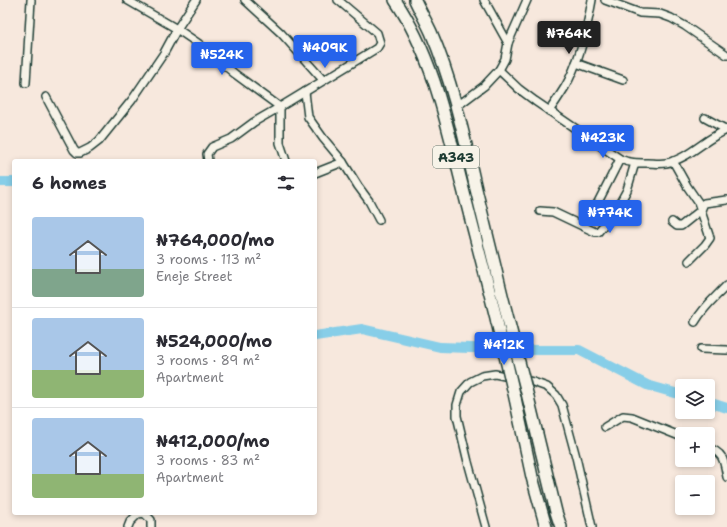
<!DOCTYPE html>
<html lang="en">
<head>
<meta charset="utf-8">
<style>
	:root { --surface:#fff; --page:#f7f7f7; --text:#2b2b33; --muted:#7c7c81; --line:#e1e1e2; --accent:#2563eb }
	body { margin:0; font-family:"Shantell Sans",sans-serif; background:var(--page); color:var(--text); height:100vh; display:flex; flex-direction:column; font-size:15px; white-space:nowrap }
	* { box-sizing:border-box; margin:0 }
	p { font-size:13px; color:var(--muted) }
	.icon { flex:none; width:22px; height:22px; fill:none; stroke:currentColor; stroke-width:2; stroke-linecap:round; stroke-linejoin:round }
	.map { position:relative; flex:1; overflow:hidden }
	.side { position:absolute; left:12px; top:159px; width:305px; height:356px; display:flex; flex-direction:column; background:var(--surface); border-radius:4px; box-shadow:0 2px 6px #0003 }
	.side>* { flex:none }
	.buttons { position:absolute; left:675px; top:379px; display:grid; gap:8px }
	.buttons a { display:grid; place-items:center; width:40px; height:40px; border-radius:4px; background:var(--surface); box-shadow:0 2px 6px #0003; font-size:20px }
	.price { position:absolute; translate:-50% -34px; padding:0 9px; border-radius:4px; background:var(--accent); color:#fff; font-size:13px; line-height:26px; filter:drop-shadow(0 1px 2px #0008) }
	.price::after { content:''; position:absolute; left:50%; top:24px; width:12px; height:9px; margin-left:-6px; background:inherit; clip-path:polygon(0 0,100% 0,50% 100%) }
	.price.active { background:#222; color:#fff }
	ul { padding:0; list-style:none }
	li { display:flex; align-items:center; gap:12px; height:100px; padding:0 20px }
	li+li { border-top:1px solid var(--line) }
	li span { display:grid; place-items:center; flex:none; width:112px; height:80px; border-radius:4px; color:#555 }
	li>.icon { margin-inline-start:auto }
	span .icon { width:48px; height:48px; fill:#fffc; stroke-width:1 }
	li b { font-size:17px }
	h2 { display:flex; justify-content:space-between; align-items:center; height:48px; padding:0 20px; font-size:17px }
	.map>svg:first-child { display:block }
</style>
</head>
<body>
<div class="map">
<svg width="727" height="527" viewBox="0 0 727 527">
	<rect width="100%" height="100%" fill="#f7e8dd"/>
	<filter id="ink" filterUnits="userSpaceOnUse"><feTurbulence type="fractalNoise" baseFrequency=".025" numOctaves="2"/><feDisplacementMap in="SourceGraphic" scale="8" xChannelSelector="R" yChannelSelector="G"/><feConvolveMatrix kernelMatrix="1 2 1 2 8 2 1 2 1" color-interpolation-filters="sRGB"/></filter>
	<g filter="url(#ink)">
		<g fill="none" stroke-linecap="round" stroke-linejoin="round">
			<g stroke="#87cee8" stroke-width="10">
				<path d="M 0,182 L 14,182"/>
				<path d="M 315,336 L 362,329 L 440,347 L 533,350 L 579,350 L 647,385 L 682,395"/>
				<path d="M 708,402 L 727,408"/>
			</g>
			<defs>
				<g id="minor">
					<path d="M 127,0 L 177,29 L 199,44 L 235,74 L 280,107"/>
					<path d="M 245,0 L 281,33 L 323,80"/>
					<path d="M 484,0 L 508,43"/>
					<path d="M 605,0 L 640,13 L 660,14 L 671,18 L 685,26 L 727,55"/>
					<path d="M 576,63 L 623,80"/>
					<path d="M 499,70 L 519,89 L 535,101 L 620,159 C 629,163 637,163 647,163 C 653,163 660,164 666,163 C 689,159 705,138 727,130"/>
					<path d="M 26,83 L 31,0"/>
					<path d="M 305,92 L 308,117 L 323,138 L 343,162 L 358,186 L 369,201 L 379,220"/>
					<path d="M 46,97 L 74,150 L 77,153 L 80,153 L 90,148 L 99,141 L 132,100 L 164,53 L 177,29 L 196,0"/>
					<path d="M 280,107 L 280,143 L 286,161"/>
					<path d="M 456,107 L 484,86 L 499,70 L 505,59 L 508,43 L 527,0"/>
					<path d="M 549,111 C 555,103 560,95 565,87 C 580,61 587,29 592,0"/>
					<path d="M 705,118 L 727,130"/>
					<path d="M 208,161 L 207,154 L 212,147 L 231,139 L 254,122 L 280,107 L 377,48 L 380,43 L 377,33 L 338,0"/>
					<path d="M 673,161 L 687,186 L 698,202 L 710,238 L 705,245 L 689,261"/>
					<path d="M 315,173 L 343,162"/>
					<path d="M 540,211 L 553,212 L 595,232 L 598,232 L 616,210 L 627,190 L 635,163"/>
					<path d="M 672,222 L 677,226 L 681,226 L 701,210 L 704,203 L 727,200"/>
					<path d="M 583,226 L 594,210 L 620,159"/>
					<path d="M 695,322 C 705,305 714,299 727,285"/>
					<path d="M 701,349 L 727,350"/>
					<path d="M 605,427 L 623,416 L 632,417 L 682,437"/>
					<path d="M 708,448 C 724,452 724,462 727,477"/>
					<path d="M 128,527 L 130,522 L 138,514 L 144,513 L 151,520 L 151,527"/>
					<path d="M 486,527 L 468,462 L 457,416 L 457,405 L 461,392 L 470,382 L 482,376 L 495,374 L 533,382 L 547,387 L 556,395 L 562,405 L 576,457 L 592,527"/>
				</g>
				<g id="highway">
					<path d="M 395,0 C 431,53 445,116 460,177 C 472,225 485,273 497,322"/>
					<path d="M 415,0 C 420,11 426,21 431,32 C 453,83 464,136 476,189 C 487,233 497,276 508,319"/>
					<path d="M 528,397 L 556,512 L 561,527"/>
					<path d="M 515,398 L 532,477 L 546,527"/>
				</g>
			</defs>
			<use href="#minor" stroke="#1f3d34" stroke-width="10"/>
			<use href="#highway" stroke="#1f3d34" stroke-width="14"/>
			<use href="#minor" stroke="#f7f3e8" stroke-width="7"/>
			<use href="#highway" stroke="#f7f3e8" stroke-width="11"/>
			<defs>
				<g id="highway-bridge">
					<path d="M 508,319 L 528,397"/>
					<path d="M 497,322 L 515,398"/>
				</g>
			</defs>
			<use href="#highway-bridge" stroke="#1f3d34" stroke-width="14" stroke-linecap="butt"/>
			<use href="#highway-bridge" stroke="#f7f3e8" stroke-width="11"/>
		</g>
	</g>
	<g text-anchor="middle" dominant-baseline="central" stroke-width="3" stroke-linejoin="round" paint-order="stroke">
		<rect fill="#f7f3e8" stroke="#60746a" stroke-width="1" x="433" y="146" width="46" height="22" rx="3"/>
		<g font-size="13" font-weight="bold" fill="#1f3d34">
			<text x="456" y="157">A343</text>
		</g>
	</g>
</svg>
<div class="buttons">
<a><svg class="icon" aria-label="layers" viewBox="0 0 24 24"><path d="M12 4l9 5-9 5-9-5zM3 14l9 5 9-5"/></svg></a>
<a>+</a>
<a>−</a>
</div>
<b class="price active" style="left:569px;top:55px">₦764K</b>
<b class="price" style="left:325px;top:69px">₦409K</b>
<b class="price" style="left:222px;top:76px">₦524K</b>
<b class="price" style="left:603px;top:159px">₦423K</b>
<b class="price" style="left:610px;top:234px">₦774K</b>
<b class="price" style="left:504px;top:366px">₦412K</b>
<section class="side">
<h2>6 homes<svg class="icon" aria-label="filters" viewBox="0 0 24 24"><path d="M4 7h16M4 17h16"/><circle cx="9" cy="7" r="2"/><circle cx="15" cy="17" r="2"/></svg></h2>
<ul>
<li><span style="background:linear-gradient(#a9c7e8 65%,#7fa58c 0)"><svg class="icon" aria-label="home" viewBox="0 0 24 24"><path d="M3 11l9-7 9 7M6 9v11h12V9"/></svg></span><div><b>₦764,000/mo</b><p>3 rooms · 113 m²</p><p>Eneje Street</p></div></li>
<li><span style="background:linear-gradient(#a9c7e8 65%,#8fb573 0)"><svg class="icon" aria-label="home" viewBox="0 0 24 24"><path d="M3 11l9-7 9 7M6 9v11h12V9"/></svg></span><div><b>₦524,000/mo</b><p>3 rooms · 89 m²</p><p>Apartment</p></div></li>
<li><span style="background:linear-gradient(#a9c7e8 70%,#8fb573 0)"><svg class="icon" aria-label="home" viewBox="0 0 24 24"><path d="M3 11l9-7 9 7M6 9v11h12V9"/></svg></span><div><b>₦412,000/mo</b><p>3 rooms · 83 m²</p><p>Apartment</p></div></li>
</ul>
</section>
</div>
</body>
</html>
